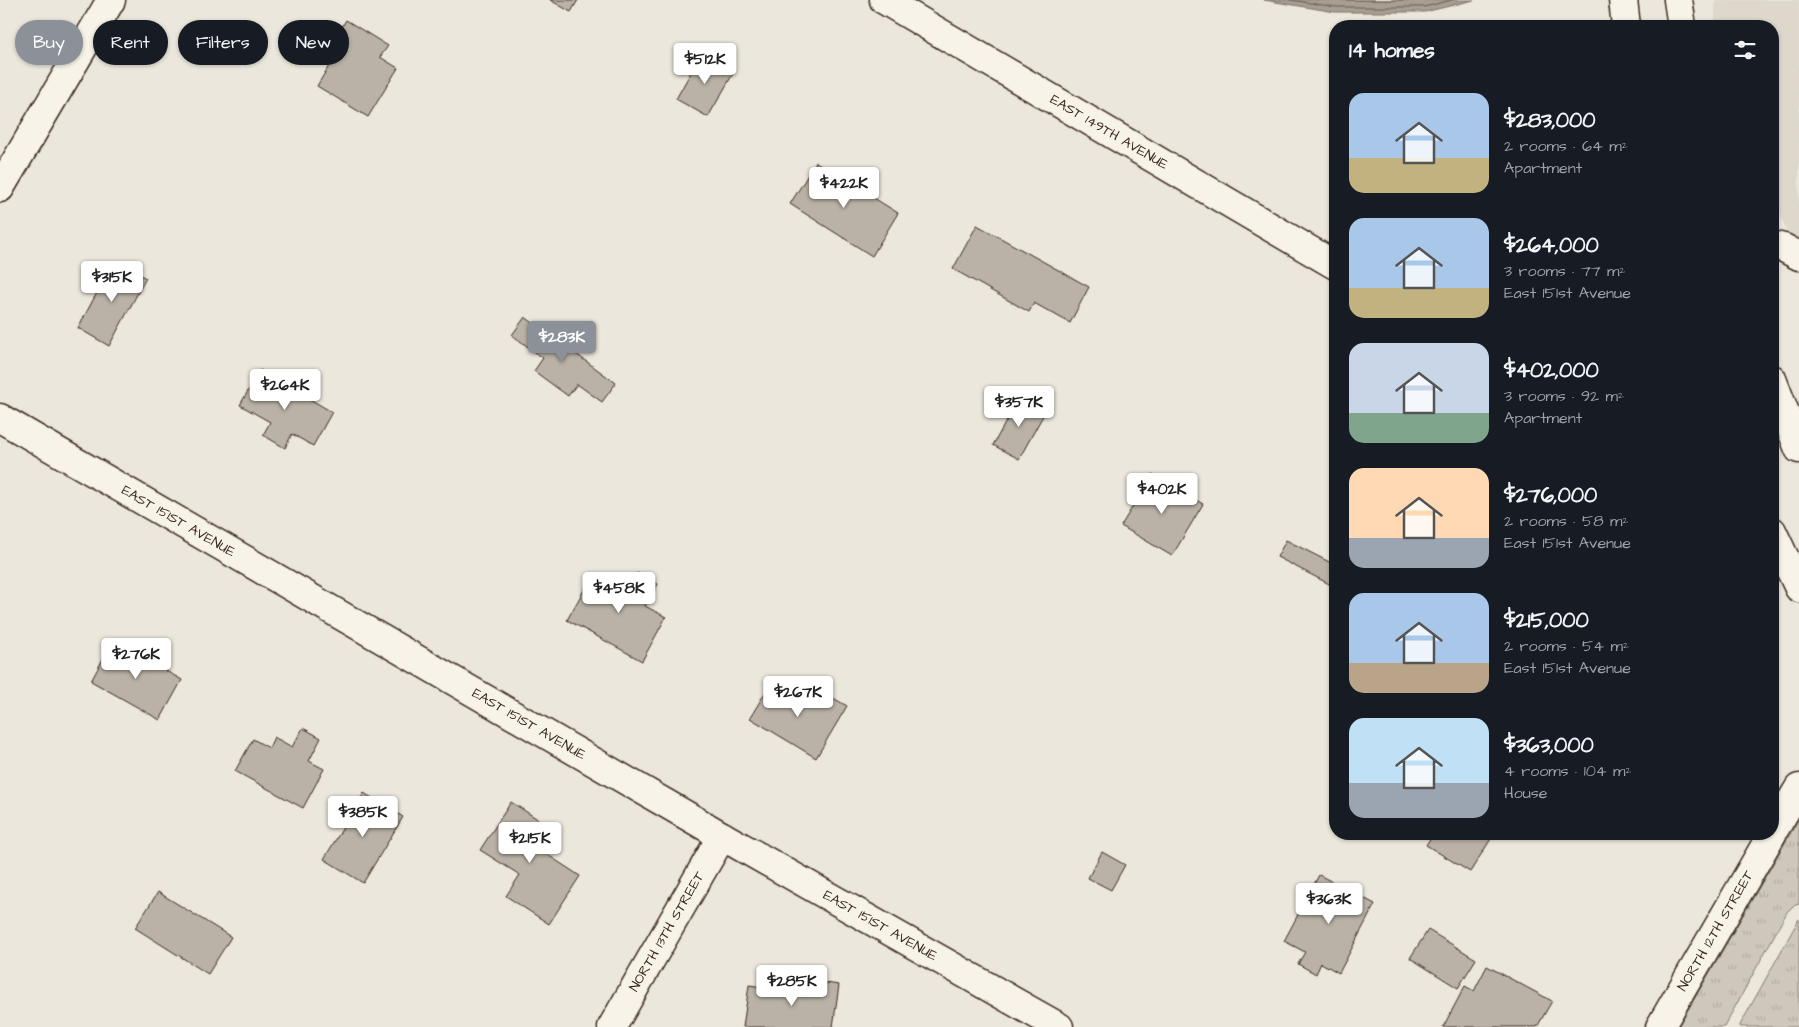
<!DOCTYPE html>
<html lang="en">
<head>
<meta charset="utf-8">
<style>
	:root { --surface:#171b24; --page:#20242c; --text:#f1f3f6; --muted:#9ea1a6; --accent:#8c9099 }
	body { margin:0; font-family:"Architects Daughter",sans-serif; background:var(--page); color:var(--text); height:100vh; display:flex; flex-direction:column; font-size:19px; white-space:nowrap }
	* { box-sizing:border-box; margin:0 }
	p { font-size:16px; color:var(--muted) }
	.icon { flex:none; width:28px; height:28px; fill:none; stroke:currentColor; stroke-width:2; stroke-linecap:round; stroke-linejoin:round }
	.map { position:relative; flex:1; overflow:hidden }
	.details { position:absolute; left:1329px; top:20px; width:450px; height:820px; display:flex; flex-direction:column; background:var(--surface); border-radius:20px; box-shadow:0 1px 4px #0004 }
	.details>* { flex:none }
	.guide { position:absolute; left:15px; top:20px; width:475px; height:45px; display:flex; gap:10px }
	.price { position:absolute; translate:-50% -42px; padding:0 11px; border-radius:5px; background:#fff; color:#222; font-size:16px; line-height:32px; filter:drop-shadow(0 1px 2px #0008) }
	.price::after { content:''; position:absolute; left:50%; top:30px; width:15px; height:11px; margin-left:-8px; background:inherit; clip-path:polygon(0 0,100% 0,50% 100%) }
	.price.current { background:var(--accent); color:#fff }
	ul { padding:0; list-style:none }
	li { display:flex; align-items:center; gap:15px; height:125px; padding:0 20px }
	li span { display:grid; place-items:center; flex:none; width:140px; height:100px; border-radius:15px; color:#555 }
	li>.icon { margin-inline-start:auto }
	span .icon { width:60px; height:60px; fill:#fffc; stroke-width:1 }
	li b { font-size:21px }
	h2 { display:flex; justify-content:space-between; align-items:center; height:60px; padding:0 20px; font-size:21px }
	.tag { padding:0 18px; border-radius:22px; background:var(--surface); box-shadow:0 1px 4px #0004; font-size:18px; line-height:45px }
	.tag.current { background:var(--accent); color:#fff }
	.map>svg:first-child { display:block }
</style>
</head>
<body>
<div class="map">
<svg width="1799" height="1027" viewBox="0 0 1799 1027">
	<defs>
		<pattern id="grass-tufts" width="24" height="20" patternUnits="userSpaceOnUse" patternTransform="scale(1.25)"><rect width="24" height="20" fill="#cec8bc"/><path d="M3 7l-1-3M5 7V3M7 7l1-3M15 17l-1-3M17 17v-4M19 17l1-3" fill="none" stroke="#b2aca1"/></pattern>
	</defs>
	<rect width="100%" height="100%" fill="#ece7dc"/>
	<filter id="ink" filterUnits="userSpaceOnUse"><feTurbulence type="fractalNoise" baseFrequency=".02" numOctaves="2"/><feDisplacementMap in="SourceGraphic" scale="10" xChannelSelector="R" yChannelSelector="G"/><feConvolveMatrix kernelMatrix="1 2 1 2 8 2 1 2 1" color-interpolation-filters="sRGB"/></filter>
	<g filter="url(#ink)">
		<path fill="#ddd7cc" d="M 1715,0 L 1799,0 L 1799,267 L 1773,193 L 1772,26 L 1715,26 Z"/>
		<g fill="url(#grass-tufts)" stroke="#84796d">
			<path d="M 1799,819 L 1799,904 L 1793,906 L 1787,912 L 1724,1027 L 1678,1027 Z"/>
			<path d="M 1799,919 L 1799,1027 L 1739,1027 Z"/>
		</g>
		<path fill="#a89f93" stroke="#7c7064" d="M 1264,0 L 1474,0 L 1425,12 L 1335,12 Z"/>
		<g fill="none" stroke-linecap="round" stroke-linejoin="round">
			<g stroke="#67594d" stroke-width="1">
				<path d="M 1290,0 L 1336,7 L 1424,7 L 1452,0"/>
				<path d="M 1329,0 L 1425,0"/>
			</g>
		</g>
		<g fill="#bab2a7" stroke="#3b2a1e">
			<path d="M 550,0 L 578,0 L 571,12 Z"/>
			<path d="M 346,20 L 388,46 L 380,57 L 398,68 L 368,117 L 317,86 L 329,66 L 321,62 Z"/>
			<path d="M 701,54 L 734,72 L 708,117 L 676,99 Z"/>
			<path d="M 816,162 L 898,213 L 872,256 L 790,204 Z"/>
			<path d="M 977,225 L 1089,287 L 1070,323 L 1034,303 L 1029,312 L 953,269 Z"/>
			<path d="M 114,261 L 146,278 L 109,346 L 78,328 Z"/>
			<path d="M 525,317 L 616,383 L 602,402 L 577,384 L 568,396 L 534,371 L 543,358 L 512,335 Z"/>
			<path d="M 260,370 L 332,412 L 313,446 L 292,434 L 285,448 L 263,435 L 270,422 L 240,405 Z"/>
			<path d="M 1019,398 L 1045,412 L 1019,459 L 993,445 Z"/>
			<path d="M 1152,474 L 1203,504 L 1172,556 L 1121,526 Z"/>
			<path d="M 1286,540 L 1335,565 L 1335,587 L 1277,557 Z"/>
			<path d="M 637,573 L 658,584 L 645,606 L 666,617 L 642,661 L 567,620 L 593,574 L 626,592 Z"/>
			<path d="M 113,641 L 182,680 L 160,720 L 91,681 Z"/>
			<path d="M 772,681 L 819,709 L 828,695 L 847,706 L 816,758 L 750,718 Z"/>
			<path d="M 303,728 L 321,738 L 309,761 L 324,769 L 303,808 L 235,771 L 253,739 L 269,748 L 274,737 L 292,747 Z"/>
			<path d="M 364,793 L 403,817 L 363,883 L 324,859 Z"/>
			<path d="M 511,802 L 547,825 L 534,846 L 580,876 L 549,924 L 506,896 L 520,875 L 480,850 Z"/>
			<path d="M 1433,834 L 1494,834 L 1470,872 L 1426,845 Z"/>
			<path d="M 1102,852 L 1125,865 L 1111,890 L 1088,878 Z"/>
			<path d="M 1319,875 L 1375,904 L 1339,973 L 1321,963 L 1316,974 L 1298,964 L 1305,952 L 1284,941 Z"/>
			<path d="M 158,892 L 231,937 L 208,974 L 135,928 Z"/>
			<path d="M 1428,930 L 1476,959 L 1458,988 L 1410,958 Z"/>
			<path d="M 1487,966 L 1552,1001 L 1537,1027 L 1443,1027 L 1465,986 L 1474,991 Z"/>
			<path d="M 813,981 L 839,985 L 833,1027 L 743,1027 L 749,985 L 810,994 Z"/>
		</g>
		<g fill="none" stroke-linecap="round" stroke-linejoin="round">
			<defs>
				<g id="minor">
					<path id="s1" d="M 884,0 L 1335,265"/>
					<path d="M 0,188 L 111,0"/>
					<path d="M 1772,245 L 1784,248 L 1799,256"/>
					<path id="s2" d="M 0,418 L 722,836 L 1059,1027"/>
					<path d="M 1772,833 L 1799,788"/>
					<path id="s3" d="M 612,1027 L 722,836"/>
					<path id="s4" d="M 1660,1027 L 1772,834"/>
				</g>
				<g id="major">
					<path d="M 1623,0 L 1626,26"/>
					<path d="M 1678,0 L 1682,26"/>
					<path d="M 1772,379 L 1799,449"/>
					<path d="M 1772,531 L 1799,588"/>
				</g>
			</defs>
			<use href="#minor" stroke="#3b2a1e" stroke-width="31"/>
			<use href="#major" stroke="#3b2a1e" stroke-width="31"/>
			<use href="#minor" stroke="#f7f3e8" stroke-width="28"/>
			<use href="#major" stroke="#f7f3e8" stroke-width="28"/>
		</g>
	</g>
	<g text-anchor="middle" dominant-baseline="central" stroke-width="4.5" stroke-linejoin="round" paint-order="stroke">
		<g font-size="14" fill="#3b2a1e" stroke="#f7f3e8">
			<text stroke="none"><textPath href="#s1" startOffset="261">EAST 149TH AVENUE</textPath></text>
			<text stroke="none"><textPath href="#s2" startOffset="206">EAST 151ST AVENUE</textPath></text>
			<text stroke="none"><textPath href="#s2" startOffset="611">EAST 151ST AVENUE</textPath></text>
			<text stroke="none"><textPath href="#s2" startOffset="1016">EAST 151ST AVENUE</textPath></text>
			<text stroke="none"><textPath href="#s4" startOffset="111">NORTH 12TH STREET</textPath></text>
			<text stroke="none"><textPath href="#s3" startOffset="110">NORTH 13TH STREET</textPath></text>
		</g>
	</g>
</svg>
<b class="price" style="left:705px;top:85px">$512K</b>
<b class="price" style="left:844px;top:209px">$422K</b>
<b class="price" style="left:112px;top:303px">$315K</b>
<b class="price current" style="left:562px;top:363px">$283K</b>
<b class="price" style="left:285px;top:411px">$264K</b>
<b class="price" style="left:1019px;top:428px">$357K</b>
<b class="price" style="left:1162px;top:515px">$402K</b>
<b class="price" style="left:619px;top:614px">$458K</b>
<b class="price" style="left:136px;top:680px">$276K</b>
<b class="price" style="left:798px;top:718px">$267K</b>
<b class="price" style="left:363px;top:838px">$385K</b>
<b class="price" style="left:530px;top:864px">$215K</b>
<b class="price" style="left:1329px;top:925px">$363K</b>
<b class="price" style="left:792px;top:1007px">$285K</b>
<div class="guide">
<a class="tag current">Buy</a>
<a class="tag">Rent</a>
<a class="tag">Filters</a>
<a class="tag">New</a>
</div>
<section class="details">
<h2>14 homes<svg class="icon" aria-label="filters" viewBox="0 0 24 24"><path d="M4 7h16M4 17h16"/><circle cx="9" cy="7" r="2"/><circle cx="15" cy="17" r="2"/></svg></h2>
<ul>
<li><span style="background:linear-gradient(#a9c7e8 65%,#c2b280 0)"><svg class="icon" aria-label="home" viewBox="0 0 24 24"><path d="M3 11l9-7 9 7M6 9v11h12V9"/></svg></span><div><b>$283,000</b><p>2 rooms · 64 m²</p><p>Apartment</p></div></li>
<li><span style="background:linear-gradient(#a9c7e8 70%,#c2b280 0)"><svg class="icon" aria-label="home" viewBox="0 0 24 24"><path d="M3 11l9-7 9 7M6 9v11h12V9"/></svg></span><div><b>$264,000</b><p>3 rooms · 77 m²</p><p>East 151st Avenue</p></div></li>
<li><span style="background:linear-gradient(#c9d6e8 70%,#7fa58c 0)"><svg class="icon" aria-label="home" viewBox="0 0 24 24"><path d="M3 11l9-7 9 7M6 9v11h12V9"/></svg></span><div><b>$402,000</b><p>3 rooms · 92 m²</p><p>Apartment</p></div></li>
<li><span style="background:linear-gradient(#ffd9b3 70%,#9aa5b1 0)"><svg class="icon" aria-label="home" viewBox="0 0 24 24"><path d="M3 11l9-7 9 7M6 9v11h12V9"/></svg></span><div><b>$276,000</b><p>2 rooms · 58 m²</p><p>East 151st Avenue</p></div></li>
<li><span style="background:linear-gradient(#a9c7e8 70%,#b9a48a 0)"><svg class="icon" aria-label="home" viewBox="0 0 24 24"><path d="M3 11l9-7 9 7M6 9v11h12V9"/></svg></span><div><b>$215,000</b><p>2 rooms · 54 m²</p><p>East 151st Avenue</p></div></li>
<li><span style="background:linear-gradient(#bfe0f5 65%,#9aa5b1 0)"><svg class="icon" aria-label="home" viewBox="0 0 24 24"><path d="M3 11l9-7 9 7M6 9v11h12V9"/></svg></span><div><b>$363,000</b><p>4 rooms · 104 m²</p><p>House</p></div></li>
</ul>
</section>
</div>
</body>
</html>
